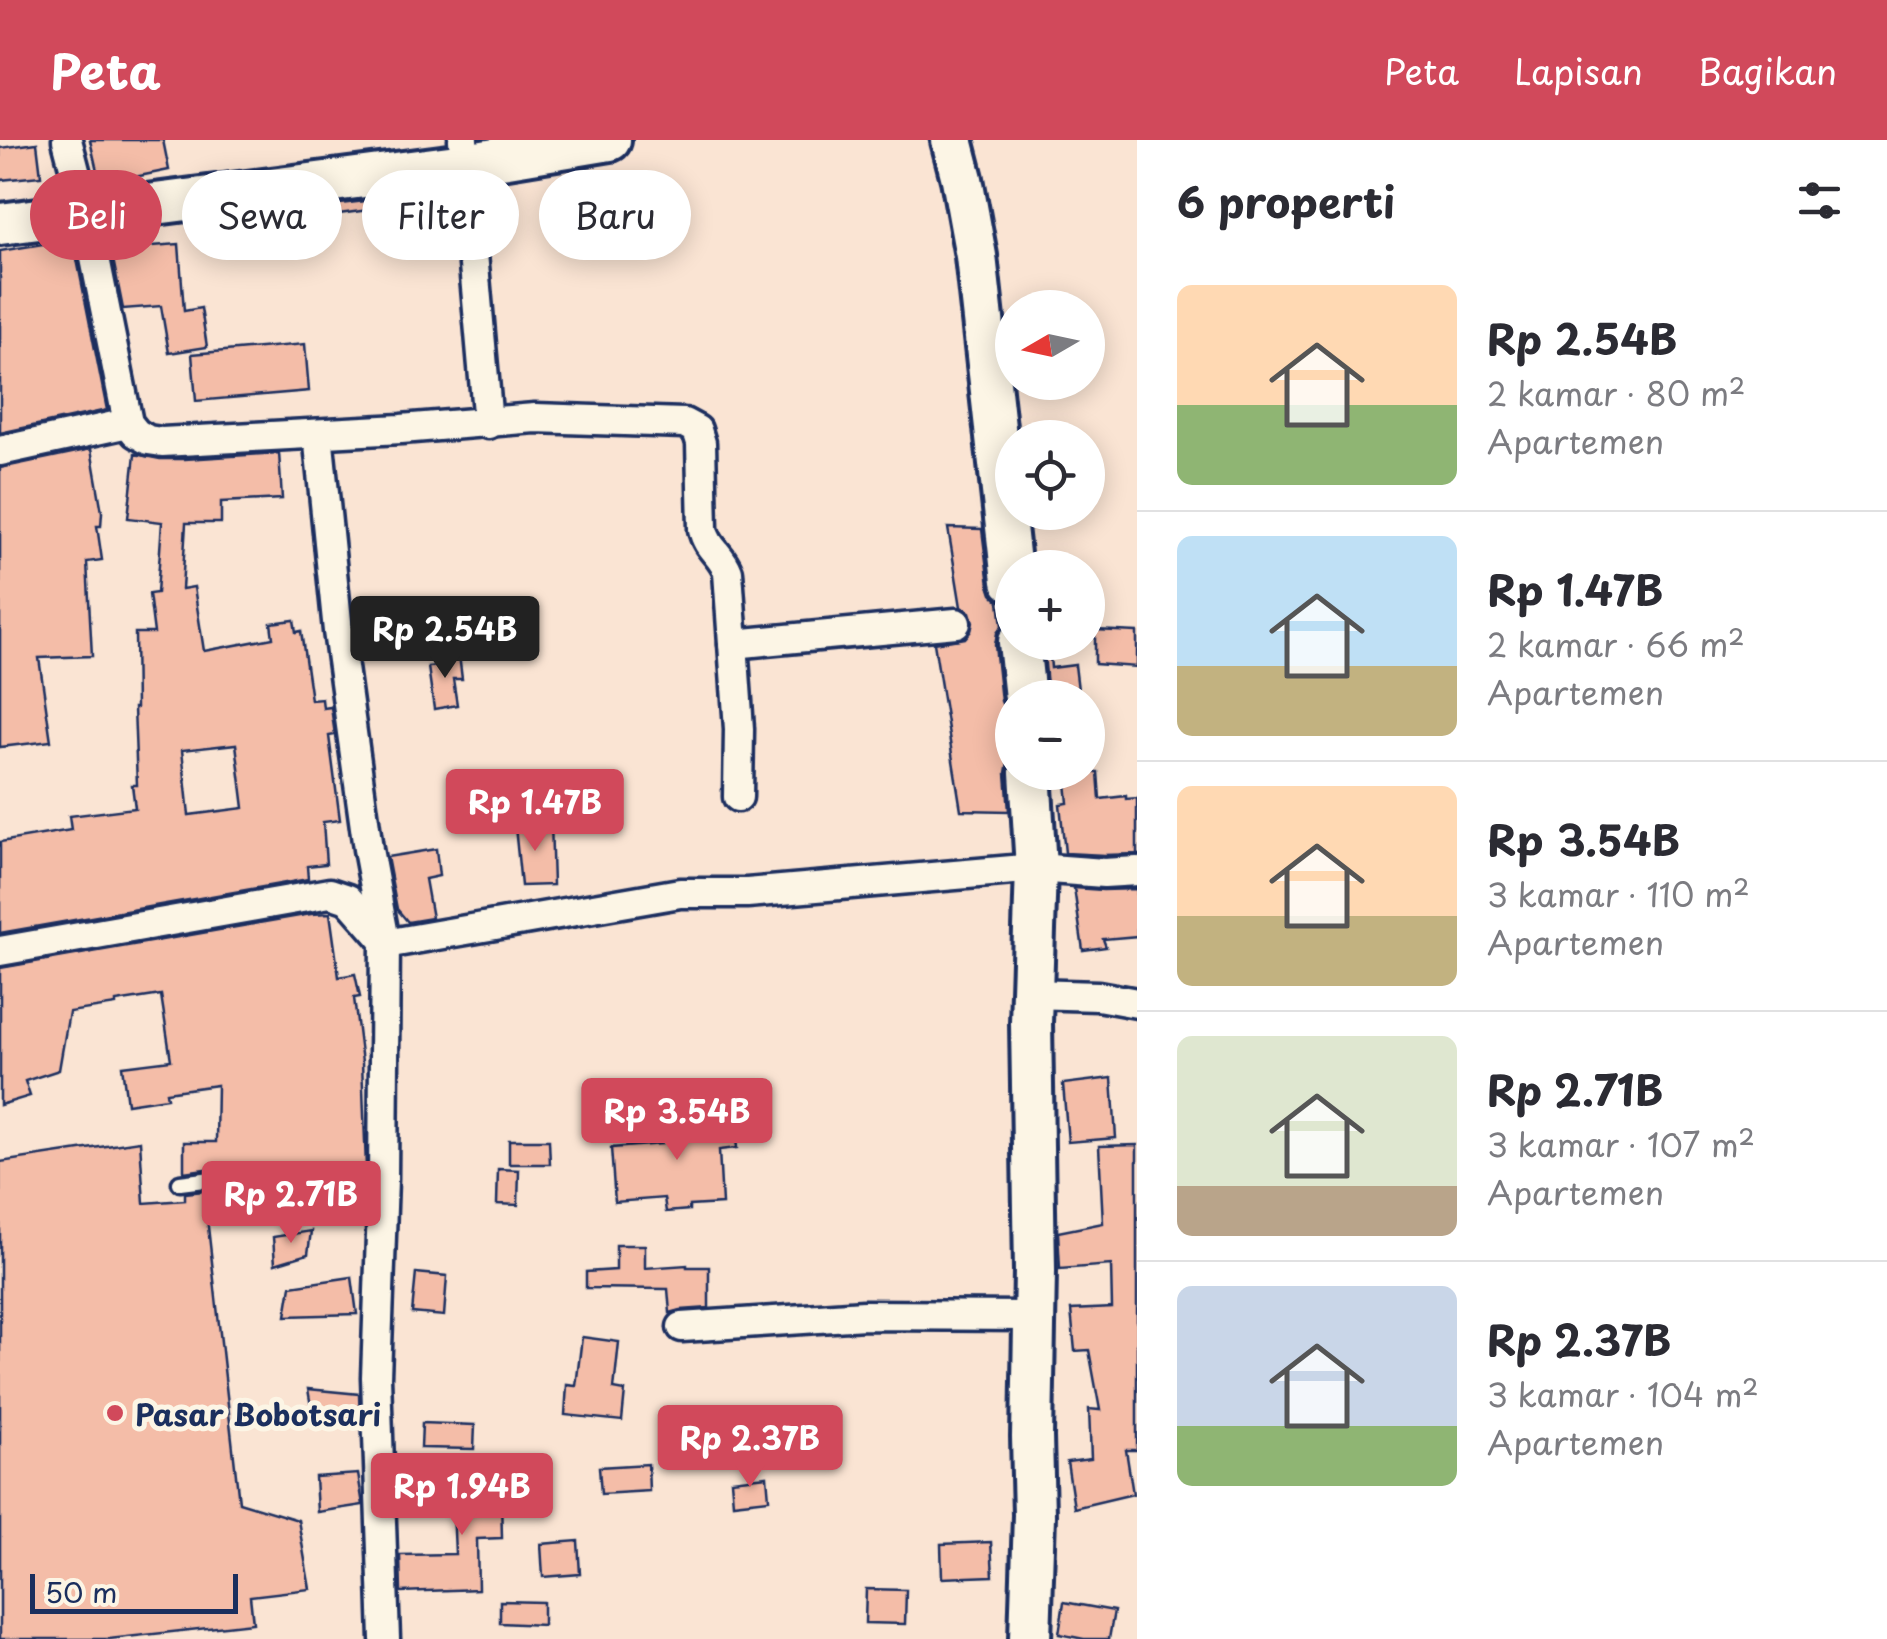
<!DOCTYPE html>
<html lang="id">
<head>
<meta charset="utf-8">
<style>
	:root { --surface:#fff; --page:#f2f2f3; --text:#2b2b33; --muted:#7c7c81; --line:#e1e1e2; --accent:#d1495b }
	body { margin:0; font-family:"Playpen Sans",sans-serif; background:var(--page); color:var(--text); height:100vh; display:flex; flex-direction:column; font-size:38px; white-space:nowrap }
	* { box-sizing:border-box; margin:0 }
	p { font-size:32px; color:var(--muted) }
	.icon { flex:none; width:55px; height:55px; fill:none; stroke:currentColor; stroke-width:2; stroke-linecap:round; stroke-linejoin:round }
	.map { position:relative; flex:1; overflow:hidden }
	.panel { display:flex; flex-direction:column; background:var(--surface); width:750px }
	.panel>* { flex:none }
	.hud { position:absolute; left:30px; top:30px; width:950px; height:90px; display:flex; gap:20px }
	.needle { width:65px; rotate:261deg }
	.controls { position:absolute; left:995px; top:150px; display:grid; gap:20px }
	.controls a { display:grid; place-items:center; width:110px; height:110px; border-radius:50%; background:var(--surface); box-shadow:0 5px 25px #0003; font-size:50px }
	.scale { position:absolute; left:30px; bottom:25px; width:208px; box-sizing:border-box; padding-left:10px; border:5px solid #1b2f5e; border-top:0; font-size:28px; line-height:35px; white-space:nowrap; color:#1b2f5e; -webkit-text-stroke:8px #fcf5e5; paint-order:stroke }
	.price { position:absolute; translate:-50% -85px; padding:0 22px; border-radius:10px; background:var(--accent); color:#fff; font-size:32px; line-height:65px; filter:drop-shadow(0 2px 5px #0008) }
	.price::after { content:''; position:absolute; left:50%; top:60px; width:30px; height:22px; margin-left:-15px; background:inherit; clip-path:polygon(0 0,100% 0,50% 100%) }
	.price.on { background:#222; color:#fff }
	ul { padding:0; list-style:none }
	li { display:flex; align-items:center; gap:30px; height:250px; padding:0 40px }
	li+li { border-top:2px solid var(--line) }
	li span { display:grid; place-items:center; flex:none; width:280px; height:200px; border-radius:15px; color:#555 }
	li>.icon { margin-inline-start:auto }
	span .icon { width:120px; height:120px; fill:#fffc; stroke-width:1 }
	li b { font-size:42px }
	h2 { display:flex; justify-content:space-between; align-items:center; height:120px; padding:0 40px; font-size:42px }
	.tag { padding:0 35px; border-radius:45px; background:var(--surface); box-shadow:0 5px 25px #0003; font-size:35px; line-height:90px }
	.tag.on { background:var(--accent); color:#fff }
	header { display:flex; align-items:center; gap:60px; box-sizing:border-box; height:140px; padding:0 50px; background:var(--accent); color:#fff }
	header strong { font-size:48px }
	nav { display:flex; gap:55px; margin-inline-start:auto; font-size:35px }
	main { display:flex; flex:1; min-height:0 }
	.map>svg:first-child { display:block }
</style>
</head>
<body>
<header>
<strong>Peta</strong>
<nav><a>Peta</a><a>Lapisan</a><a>Bagikan</a></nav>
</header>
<main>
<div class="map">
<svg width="1137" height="1499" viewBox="0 0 1137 1499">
	<rect width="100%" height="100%" fill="#fae4d3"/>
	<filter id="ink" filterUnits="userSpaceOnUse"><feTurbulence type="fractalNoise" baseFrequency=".01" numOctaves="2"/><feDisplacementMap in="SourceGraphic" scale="20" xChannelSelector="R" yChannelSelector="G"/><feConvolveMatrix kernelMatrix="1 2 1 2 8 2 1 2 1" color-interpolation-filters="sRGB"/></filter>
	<g filter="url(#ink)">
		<g fill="#f4bda8" stroke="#1b2f5e" stroke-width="2.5" fill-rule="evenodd">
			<path d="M 90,0 L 163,0 L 169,30 L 100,44 Z"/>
			<path d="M 37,3 L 41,36 L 0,40 L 0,8 Z"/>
			<path d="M 382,59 L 384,68 L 316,77 L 315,67 Z"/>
			<path d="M 73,99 L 107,270 L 0,293 L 0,111 Z"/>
			<path d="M 179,104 L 184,171 L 201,168 L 207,207 L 169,213 L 161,166 L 123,169 L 111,109 Z"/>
			<path d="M 305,204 L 309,251 L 196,261 L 192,214 Z"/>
			<path d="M 91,309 L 102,372 L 101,386 L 97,386 L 102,420 L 87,422 L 92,516 L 39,518 L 51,601 L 0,607 L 0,328 Z"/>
			<path d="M 279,313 L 282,359 L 221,362 L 221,383 L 186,383 L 182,449 L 194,447 L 204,511 L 273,498 L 271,483 L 294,480 L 296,492 L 301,491 L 311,560 L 322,559 L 323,568 L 331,567 L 335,595 L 329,596 L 340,680 L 323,682 L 326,724 L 307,726 L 308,739 L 0,793 L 0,702 L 71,690 L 69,676 L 135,668 L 132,645 L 137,645 L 134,568 L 136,568 L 135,493 L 154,493 L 149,454 L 157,453 L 162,382 L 128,378 L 135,314 L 160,319 L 185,319 ZM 236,604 L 244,668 L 189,675 L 182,610 Z"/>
			<path d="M 948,388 L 982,389 L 989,445 L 992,454 L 999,461 L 1002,486 L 997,493 L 995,505 L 1001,561 L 1005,571 L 1011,576 L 1012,590 L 1012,617 L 1008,622 L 1006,633 L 1009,671 L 961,670 L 934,503 L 965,498 L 971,491 L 973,482 L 970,472 L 961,467 Z"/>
			<path d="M 1095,490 L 1137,492 L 1137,527 L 1095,524 Z"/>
			<path d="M 1043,502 L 1049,502 L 1051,528 L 1075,525 L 1079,558 L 1048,558 Z"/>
			<path d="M 459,515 L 462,539 L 453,539 L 457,565 L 434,569 L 428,527 L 439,526 L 438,518 Z"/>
			<path d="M 1065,632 L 1098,632 L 1100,659 L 1126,656 L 1126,659 L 1137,658 L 1137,714 L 1104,715 L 1065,713 L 1060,664 L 1068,663 Z"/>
			<path d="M 503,654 L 508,680 L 481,684 L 477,658 Z"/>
			<path d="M 551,681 L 553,745 L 521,746 L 515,687 Z"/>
			<path d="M 436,709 L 439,736 L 425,739 L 432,778 L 408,782 L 397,769 L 387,717 Z"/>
			<path d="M 1074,748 L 1103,750 L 1137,749 L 1137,796 L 1103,799 L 1106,807 L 1083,810 Z"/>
			<path d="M 330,773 L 339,837 L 355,834 L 360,857 L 354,858 L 362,922 L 366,1028 L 212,1028 L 184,1032 L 184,1002 L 216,1002 L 217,945 L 166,952 L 167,958 L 127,964 L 122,926 L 171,920 L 161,855 L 116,862 L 116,865 L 69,872 L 59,930 L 25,941 L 30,956 L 0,965 L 0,828 L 311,774 Z"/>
			<path d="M 1112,938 L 1116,998 L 1068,1002 L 1063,944 Z"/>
			<path d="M 733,969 L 737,1008 L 719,1010 L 722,1064 L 689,1066 L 689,1070 L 666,1072 L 664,1058 L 615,1062 L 611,1008 L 661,1004 L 659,982 L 710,977 L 710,972 Z"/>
			<path d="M 509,1000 L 549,1000 L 550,1024 L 509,1024 Z"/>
			<path d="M 140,1001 L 144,1063 L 185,1060 L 185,1053 L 204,1051 L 239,1362 L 298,1380 L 310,1449 L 250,1456 L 253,1483 L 109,1499 L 0,1499 L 0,1022 Z"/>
			<path d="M 1137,1005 L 1137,1310 L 1126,1310 L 1133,1354 L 1074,1368 L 1067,1322 L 1091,1319 L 1089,1269 L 1100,1270 L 1089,1210 L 1075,1211 L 1071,1170 L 1112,1168 L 1111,1125 L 1060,1129 L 1058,1092 L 1103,1083 L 1099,1006 Z"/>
			<path d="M 498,1029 L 519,1030 L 518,1065 L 497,1064 Z"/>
			<path d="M 311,1091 L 308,1114 L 275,1124 L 273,1097 Z"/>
			<path d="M 616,1105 L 645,1105 L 645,1128 L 687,1125 L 687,1127 L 709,1127 L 709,1168 L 681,1170 L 670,1173 L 668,1149 L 586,1148 L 586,1132 L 616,1130 Z"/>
			<path d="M 416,1133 L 447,1136 L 444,1176 L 412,1173 Z"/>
			<path d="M 352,1137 L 357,1174 L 286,1176 L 291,1146 Z"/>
			<path d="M 582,1197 L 619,1202 L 614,1249 L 625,1251 L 622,1281 L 565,1275 L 567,1245 L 576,1246 Z"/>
			<path d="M 308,1249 L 359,1254 L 360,1283 L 314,1284 Z"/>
			<path d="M 422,1283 L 475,1285 L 474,1309 L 421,1308 Z"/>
			<path d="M 648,1324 L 649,1351 L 601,1354 L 599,1327 Z"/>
			<path d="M 516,1332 L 517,1357 L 501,1358 L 502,1398 L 477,1399 L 478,1449 L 401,1452 L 400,1415 L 455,1414 L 453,1368 L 466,1368 L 464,1336 Z"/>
			<path d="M 358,1334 L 363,1365 L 317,1372 L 315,1337 Z"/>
			<path d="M 767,1336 L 769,1359 L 733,1363 L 731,1340 Z"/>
			<path d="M 578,1401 L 580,1434 L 543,1437 L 541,1404 Z"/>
			<path d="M 991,1402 L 993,1436 L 942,1438 L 941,1404 Z"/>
			<path d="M 866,1449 L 906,1450 L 905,1484 L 865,1483 Z"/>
			<path d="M 500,1461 L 543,1462 L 543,1485 L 500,1483 Z"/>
			<path d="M 1064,1462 L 1114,1471 L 1109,1499 L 1084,1499 L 1059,1494 Z"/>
		</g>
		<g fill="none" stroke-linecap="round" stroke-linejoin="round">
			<defs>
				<path id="lane" d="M 180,1043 L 212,1039 L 383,1039"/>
				<g id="street">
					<path d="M 67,0 L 86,73 L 128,283 L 136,293 L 148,300 L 162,302 L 401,289 L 535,278 L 684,283 L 697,290 L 701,303 L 703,389 C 707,409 721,413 728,432 L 739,589 L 738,657"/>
					<path d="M 463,0 L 488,284"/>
					<path d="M 318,294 L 338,491 L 368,709 L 385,801 L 383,1039 L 376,1237 L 385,1499"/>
					<path d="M 0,311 L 128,283"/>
					<path d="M 733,504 L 956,483"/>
					<path d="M 0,811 L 330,753 L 348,759 L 385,801 L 391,803 L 680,753 L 747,753 L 1036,728 L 1104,733 L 1137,731"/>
					<path d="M 1031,854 L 1098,856 L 1137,863"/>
					<path d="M 682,1187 L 864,1175 L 1034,1176"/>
				</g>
				<g id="secondary">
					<path d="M 952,0 L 962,39 L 976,116 L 1012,441"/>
					<path d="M 0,84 L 465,24 L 610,0"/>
					<path d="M 1019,502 L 1025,558"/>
					<path d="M 1030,632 L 1036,728 L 1031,883 L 1035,1131 L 1032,1297 L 1034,1375 L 1030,1499"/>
				</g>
			</defs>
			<use href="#lane" stroke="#1b2f5e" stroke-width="21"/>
			<use href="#street" stroke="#1b2f5e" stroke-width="35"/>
			<use href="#secondary" stroke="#1b2f5e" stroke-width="48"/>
			<use href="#lane" stroke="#fcf5e5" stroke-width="14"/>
			<use href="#street" stroke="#fcf5e5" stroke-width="28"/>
			<use href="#secondary" stroke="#fcf5e5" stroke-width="40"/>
		</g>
	</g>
	<circle fill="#d1495b" stroke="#fcf5e5" stroke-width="4" cx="115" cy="1273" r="10"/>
	<g text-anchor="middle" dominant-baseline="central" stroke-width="10" stroke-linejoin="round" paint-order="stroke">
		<g font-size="30" font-weight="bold" fill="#1b2f5e" stroke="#fcf5e5" text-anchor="start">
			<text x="135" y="1273">Pasar Bobotsari</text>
		</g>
	</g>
</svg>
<div class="controls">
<a><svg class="needle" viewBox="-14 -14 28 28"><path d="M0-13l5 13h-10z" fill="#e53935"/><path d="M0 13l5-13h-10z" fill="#7c7c81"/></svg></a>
<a><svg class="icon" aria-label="locate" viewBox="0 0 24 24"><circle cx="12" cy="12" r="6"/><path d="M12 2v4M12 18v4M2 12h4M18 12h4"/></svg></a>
<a>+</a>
<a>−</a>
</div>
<div class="scale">50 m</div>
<b class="price on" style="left:445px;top:541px">Rp 2.54B</b>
<b class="price" style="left:535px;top:714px">Rp 1.47B</b>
<b class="price" style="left:677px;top:1023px">Rp 3.54B</b>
<b class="price" style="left:291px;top:1106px">Rp 2.71B</b>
<b class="price" style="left:750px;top:1350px">Rp 2.37B</b>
<b class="price" style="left:462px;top:1398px">Rp 1.94B</b>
<div class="hud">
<a class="tag on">Beli</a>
<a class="tag">Sewa</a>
<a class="tag">Filter</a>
<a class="tag">Baru</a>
</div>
</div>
<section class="panel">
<h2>6 properti<svg class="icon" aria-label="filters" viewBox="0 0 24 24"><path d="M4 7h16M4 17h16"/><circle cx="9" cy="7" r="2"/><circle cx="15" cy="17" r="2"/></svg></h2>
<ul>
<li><span style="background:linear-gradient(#ffd9b3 60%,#8fb573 0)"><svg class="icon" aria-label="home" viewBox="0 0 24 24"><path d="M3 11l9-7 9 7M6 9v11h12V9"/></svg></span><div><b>Rp 2.54B</b><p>2 kamar · 80 m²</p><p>Apartemen</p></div></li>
<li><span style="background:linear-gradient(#bfe0f5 65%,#c2b280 0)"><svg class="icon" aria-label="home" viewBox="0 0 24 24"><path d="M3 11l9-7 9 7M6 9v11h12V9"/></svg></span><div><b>Rp 1.47B</b><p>2 kamar · 66 m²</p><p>Apartemen</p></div></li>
<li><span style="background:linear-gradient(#ffd9b3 65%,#c2b280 0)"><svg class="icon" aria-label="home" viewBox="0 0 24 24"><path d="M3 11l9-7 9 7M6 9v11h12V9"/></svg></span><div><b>Rp 3.54B</b><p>3 kamar · 110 m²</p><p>Apartemen</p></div></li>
<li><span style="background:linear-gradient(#dfe7d0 75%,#b9a48a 0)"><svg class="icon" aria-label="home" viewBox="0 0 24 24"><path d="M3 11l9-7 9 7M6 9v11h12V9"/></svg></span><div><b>Rp 2.71B</b><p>3 kamar · 107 m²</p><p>Apartemen</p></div></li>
<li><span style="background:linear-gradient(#c9d6e8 70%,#8fb573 0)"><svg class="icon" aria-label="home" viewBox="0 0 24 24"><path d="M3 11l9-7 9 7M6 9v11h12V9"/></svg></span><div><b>Rp 2.37B</b><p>3 kamar · 104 m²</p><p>Apartemen</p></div></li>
</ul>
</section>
</main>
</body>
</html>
